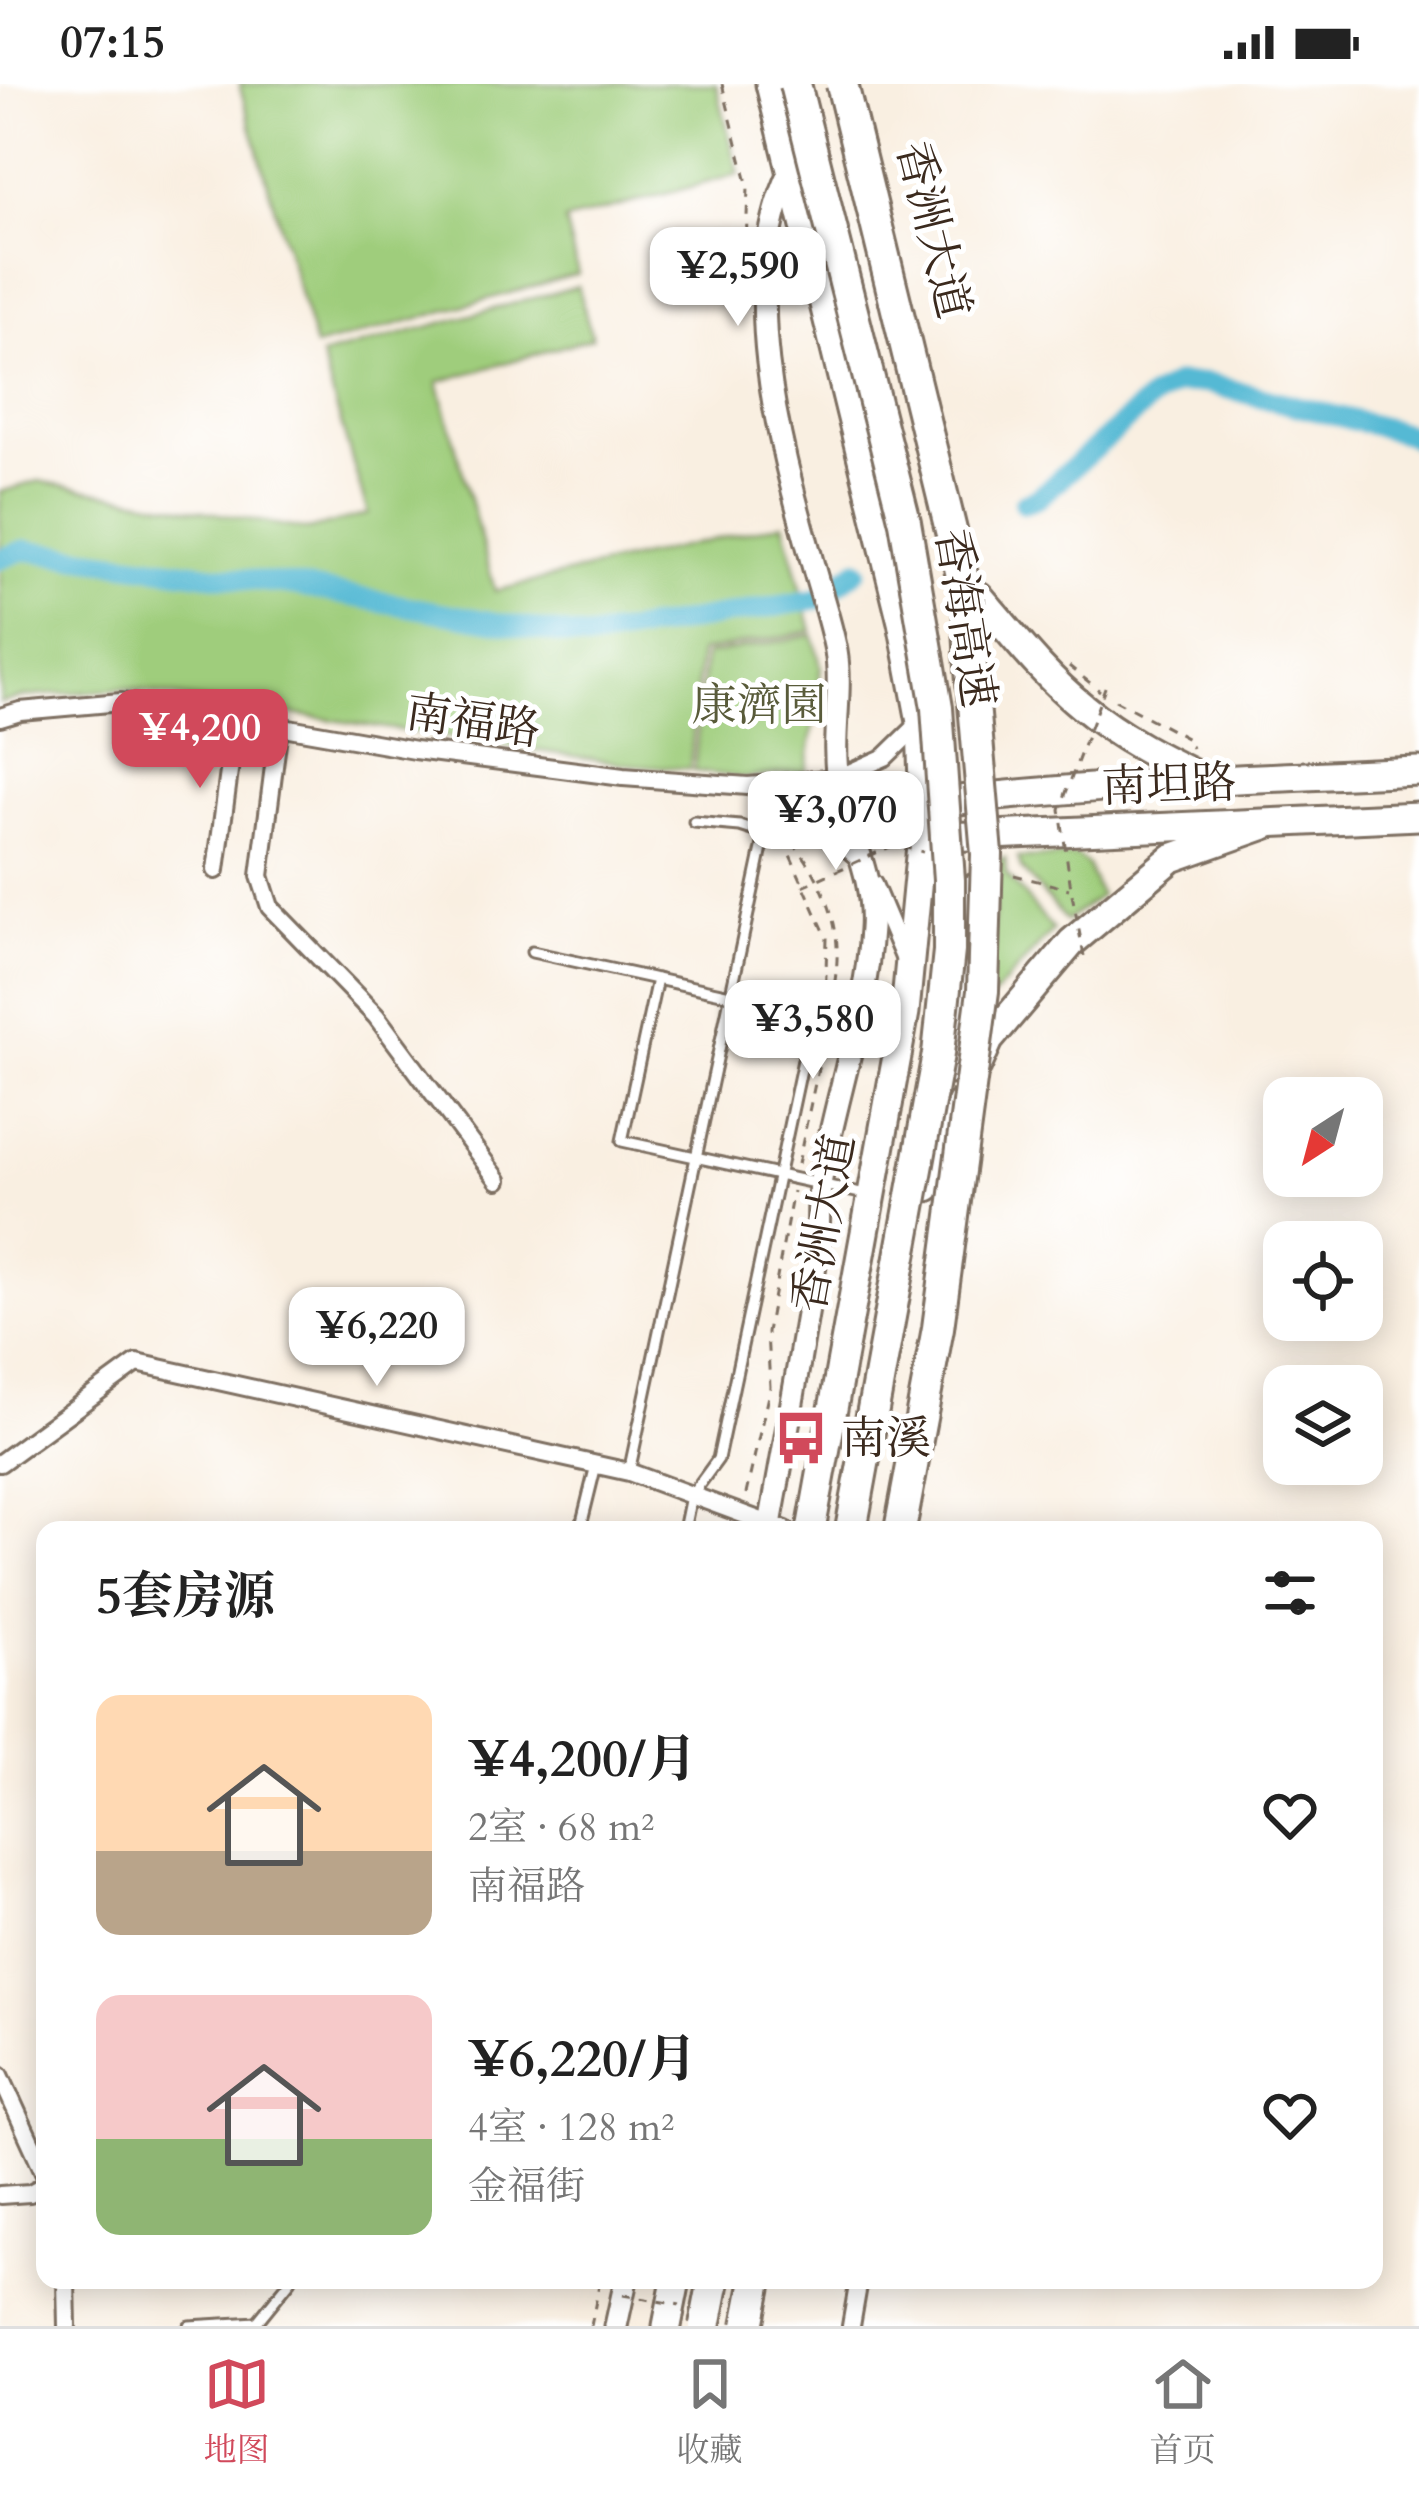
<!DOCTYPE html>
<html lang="zh">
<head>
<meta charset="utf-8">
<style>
	:root { --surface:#fff; --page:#f6f6f6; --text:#222; --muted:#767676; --line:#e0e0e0; --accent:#d1495b }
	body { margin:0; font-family:Cardo,"Noto Serif SC",serif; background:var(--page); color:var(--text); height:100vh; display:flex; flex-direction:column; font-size:45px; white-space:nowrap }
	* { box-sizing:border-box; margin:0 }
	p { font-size:39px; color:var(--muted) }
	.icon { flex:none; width:66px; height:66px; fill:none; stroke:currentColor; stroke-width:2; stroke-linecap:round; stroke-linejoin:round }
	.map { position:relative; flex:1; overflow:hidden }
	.sheet { position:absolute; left:36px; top:1437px; width:1347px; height:768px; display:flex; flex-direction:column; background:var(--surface); border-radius:24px; box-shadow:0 6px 30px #0003 }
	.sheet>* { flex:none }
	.needle { width:78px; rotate:216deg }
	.fabs { position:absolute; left:1263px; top:993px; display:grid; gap:24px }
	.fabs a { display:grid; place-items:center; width:120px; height:120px; border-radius:24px; background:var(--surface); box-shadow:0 6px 30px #0003; font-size:60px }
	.price { position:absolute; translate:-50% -102px; padding:0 27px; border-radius:24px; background:#fff; color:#222; font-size:39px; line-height:78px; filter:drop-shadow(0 3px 6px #0008) }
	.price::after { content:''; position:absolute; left:50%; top:72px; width:36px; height:27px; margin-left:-18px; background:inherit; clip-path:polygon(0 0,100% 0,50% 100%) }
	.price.current { background:var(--accent); color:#fff }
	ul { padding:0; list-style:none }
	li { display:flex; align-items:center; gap:36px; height:300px; padding:0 60px }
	li span { display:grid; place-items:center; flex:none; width:336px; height:240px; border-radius:24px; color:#555 }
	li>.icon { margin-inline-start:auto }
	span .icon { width:144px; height:144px; fill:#fffc; stroke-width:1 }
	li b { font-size:51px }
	h2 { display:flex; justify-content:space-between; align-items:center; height:144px; padding:0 60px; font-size:51px }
	.status { display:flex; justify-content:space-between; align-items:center; height:84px; padding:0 60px; background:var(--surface); direction:ltr }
	.status svg { height:33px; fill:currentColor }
	.tabs { display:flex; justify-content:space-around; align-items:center; height:168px; border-top:3px solid var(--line); background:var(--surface); font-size:33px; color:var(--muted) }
	.tabs a { display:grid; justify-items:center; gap:6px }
	.tabs .current { color:var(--accent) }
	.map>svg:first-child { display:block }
</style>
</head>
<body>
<div class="status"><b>07:15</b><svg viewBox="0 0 49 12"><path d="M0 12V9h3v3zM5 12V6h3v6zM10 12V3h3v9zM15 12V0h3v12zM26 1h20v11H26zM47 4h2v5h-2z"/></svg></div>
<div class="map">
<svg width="1419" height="2242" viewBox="0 0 1419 2242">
	<rect width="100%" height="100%" fill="#fff"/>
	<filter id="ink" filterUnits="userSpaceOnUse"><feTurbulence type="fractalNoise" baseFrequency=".00833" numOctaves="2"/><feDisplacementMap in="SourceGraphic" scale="24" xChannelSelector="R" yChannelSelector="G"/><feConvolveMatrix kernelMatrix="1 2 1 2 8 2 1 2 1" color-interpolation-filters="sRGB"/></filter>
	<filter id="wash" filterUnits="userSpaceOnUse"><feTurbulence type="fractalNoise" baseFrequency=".004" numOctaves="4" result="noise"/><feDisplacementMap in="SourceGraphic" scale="48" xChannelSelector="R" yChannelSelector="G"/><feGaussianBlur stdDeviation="2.7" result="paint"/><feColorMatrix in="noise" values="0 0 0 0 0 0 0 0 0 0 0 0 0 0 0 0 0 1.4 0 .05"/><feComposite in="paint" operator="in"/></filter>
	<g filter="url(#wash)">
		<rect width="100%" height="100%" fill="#f9efe1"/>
		<g fill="#9fcd7b" stroke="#6d7c4c" stroke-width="3">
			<path d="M 239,0 L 716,0 L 739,90 L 565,137 L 578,190 L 315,263 Z"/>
			<path d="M 578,202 L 592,254 L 438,298 L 495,507 L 784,439 L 812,547 L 700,568 L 690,685 L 634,681 L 123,605 L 23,613 L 0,619 L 0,408 L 39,397 L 308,446 L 368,430 L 321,272 Z"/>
			<path d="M 813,551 L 821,582 L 817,624 L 806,687 L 746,694 L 694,687 L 705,571 Z"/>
			<path d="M 1077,772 L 1087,781 L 1100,812 L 1066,837 L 1021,784 L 1018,774 Z"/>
			<path d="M 1005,774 L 1006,790 L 1053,846 L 987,919 L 998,776 Z"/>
		</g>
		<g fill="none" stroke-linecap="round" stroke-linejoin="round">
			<g stroke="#55b9d4" stroke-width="21">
				<path d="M 1024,419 L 1038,414 L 1152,314 L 1176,300 L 1205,299 L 1408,350 L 1419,356"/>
				<path d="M 0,475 L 24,466 L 289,501 L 588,555 L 818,515 L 857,486"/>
			</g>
		</g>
	</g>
	<g filter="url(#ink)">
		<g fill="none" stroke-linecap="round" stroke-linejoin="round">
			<defs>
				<g id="service">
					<path d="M 532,868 L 813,929 L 718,1375 L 691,1412 L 684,1446"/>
					<path d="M 657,895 L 622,1057 L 865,1110"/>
					<path d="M 629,1388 L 765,750 L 740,742 L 694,738"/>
					<path d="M 580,1446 L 596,1381"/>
					<path d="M 257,2238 L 291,2196"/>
					<path d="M 189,2242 L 257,2238 L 257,2242"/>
				</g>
				<g id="minor">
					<path d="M 0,633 L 20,627 L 121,618 L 186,626 L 415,666 L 623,693 L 748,702 L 838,694 L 885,673 L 921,638"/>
					<path d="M 279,643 L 260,792 L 270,823 L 376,932 L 498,1096"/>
					<path d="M 749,702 L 816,737 L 862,777"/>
					<path d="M 216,786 L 236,635"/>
					<path d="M 873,800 L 905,876"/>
					<path d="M 0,1379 L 137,1279 L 629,1388 L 786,1446"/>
					<path d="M 0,1991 L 45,2090"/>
					<path d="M 0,2111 L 30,2109 L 45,2101"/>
					<path d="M 66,2196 L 67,2242"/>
					<path d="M 851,2242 L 859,2196"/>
				</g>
				<g id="tertiary">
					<path d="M 769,1446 C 786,1353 803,1261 817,1168 C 820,1144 817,1119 821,1095 C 836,1012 866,929 871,845 C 875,792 847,746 838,695 C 831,653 843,608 836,567 C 830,535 818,502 810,470 C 778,355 736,201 791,86"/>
					<path d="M 616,2242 L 626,2196"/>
				</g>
				<g id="primary">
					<path d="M 924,720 C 1088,700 1254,694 1419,687"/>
					<path d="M 926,754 L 1419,732"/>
				</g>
				<g id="trunk">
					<path d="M 770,0 L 902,538 L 921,638 L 924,731 L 905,928 L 811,1446"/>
					<path d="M 979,512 C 1012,550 1043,591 1083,623 C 1120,654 1162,675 1206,696"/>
					<path d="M 977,983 L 989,956 L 1072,858 L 1172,774 L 1268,740"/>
					<path d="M 949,986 L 975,804"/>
					<path d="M 927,1103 L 962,1018"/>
					<path d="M 667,2242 L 676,2196"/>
				</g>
			</defs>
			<use href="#service" stroke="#7e6f62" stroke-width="15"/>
			<use href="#minor" stroke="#7e6f62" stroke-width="22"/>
			<use href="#tertiary" stroke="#7e6f62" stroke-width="27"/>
			<use href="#primary" stroke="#7e6f62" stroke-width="33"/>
			<use href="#trunk" stroke="#7e6f62" stroke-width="33"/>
			<g stroke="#7e6f62" stroke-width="3" stroke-dasharray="9 9" stroke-linecap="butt">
				<path d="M 722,0 L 748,103 L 746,163"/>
				<path d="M 1115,616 L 1188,655 L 1192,664"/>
				<path d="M 778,746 C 794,758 806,774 815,791 C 843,844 841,875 828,933"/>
				<path d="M 780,757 L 790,771 L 827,854 L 825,922"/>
				<path d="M 798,1080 L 822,966"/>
				<path d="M 746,1410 L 770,1303 L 767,1248 L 793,1107"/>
				<path d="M 591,2242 L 600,2196"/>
			</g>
			<use href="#service" stroke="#fff" stroke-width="9"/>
			<use href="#minor" stroke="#fff" stroke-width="16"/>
			<use href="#tertiary" stroke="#fff" stroke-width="21"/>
			<use href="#primary" stroke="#fff" stroke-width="27"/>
			<use href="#trunk" stroke="#fff" stroke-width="27"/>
			<defs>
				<g id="motorway-bridge">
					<path d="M 795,0 L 905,438 L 937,624 L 949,796 L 949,867 L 938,970 L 851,1446"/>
					<path d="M 842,0 L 968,516 L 971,585 L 987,770 L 983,907 L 938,1244 L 900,1446"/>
					<path d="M 705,2242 L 714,2196"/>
					<path d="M 748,2242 L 757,2196"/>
				</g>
			</defs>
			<use href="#motorway-bridge" stroke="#7e6f62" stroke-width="36" stroke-linecap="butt"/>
			<g stroke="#7e6f62" stroke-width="3" stroke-dasharray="9 9" stroke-linecap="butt">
				<path d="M 1069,582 L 1100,607"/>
				<path d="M 1014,791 L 1069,805"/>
				<path d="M 803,802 L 894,761 L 923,768"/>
				<path d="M 1084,872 L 1071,805 L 1060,725 L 1107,598"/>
				<path d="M 623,2211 L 680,2221"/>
			</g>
			<use href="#motorway-bridge" stroke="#fff" stroke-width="30"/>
		</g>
	</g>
	<defs>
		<symbol id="bus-bare" viewBox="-9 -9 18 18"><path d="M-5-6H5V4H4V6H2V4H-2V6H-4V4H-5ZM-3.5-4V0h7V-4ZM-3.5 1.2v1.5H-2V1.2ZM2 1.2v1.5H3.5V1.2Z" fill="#d1495b" stroke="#fff" stroke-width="2.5" paint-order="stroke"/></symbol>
	</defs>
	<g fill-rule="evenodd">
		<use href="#bus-bare" x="763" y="1316" width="76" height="76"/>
	</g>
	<g text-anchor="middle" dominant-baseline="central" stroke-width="10" stroke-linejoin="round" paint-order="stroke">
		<g font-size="45" fill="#3b2a1e" stroke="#fff">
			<text transform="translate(933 146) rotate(76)">香洲大道</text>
			<text transform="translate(965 534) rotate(81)">香海高速</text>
			<text transform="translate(473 637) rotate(8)">南福路</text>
			<text transform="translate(1169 701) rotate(-2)">南坦路</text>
			<text transform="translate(824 1139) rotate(-80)">香洲大道</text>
		</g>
		<g font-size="45" fill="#595b3a" stroke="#fff">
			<text x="759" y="621">康濟園</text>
		</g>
		<g font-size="45" fill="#3b2a1e" stroke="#fff" text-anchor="start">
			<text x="841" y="1354">南溪</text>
		</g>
	</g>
</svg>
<div class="fabs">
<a><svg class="needle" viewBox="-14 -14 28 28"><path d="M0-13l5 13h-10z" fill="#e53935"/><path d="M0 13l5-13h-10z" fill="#767676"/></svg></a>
<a><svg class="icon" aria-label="locate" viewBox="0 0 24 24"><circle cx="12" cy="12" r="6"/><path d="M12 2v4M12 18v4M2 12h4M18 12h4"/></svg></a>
<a><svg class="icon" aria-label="layers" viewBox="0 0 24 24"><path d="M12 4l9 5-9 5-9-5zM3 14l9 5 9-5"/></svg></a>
</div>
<b class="price" style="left:738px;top:245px">¥2,590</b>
<b class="price current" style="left:200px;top:707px">¥4,200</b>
<b class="price" style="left:836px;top:789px">¥3,070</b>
<b class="price" style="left:813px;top:998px">¥3,580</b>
<b class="price" style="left:377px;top:1305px">¥6,220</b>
<section class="sheet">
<h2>5套房源<svg class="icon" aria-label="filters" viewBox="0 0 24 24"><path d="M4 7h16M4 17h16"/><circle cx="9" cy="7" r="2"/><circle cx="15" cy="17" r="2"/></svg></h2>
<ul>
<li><span style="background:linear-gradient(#ffd9b3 65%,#b9a48a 0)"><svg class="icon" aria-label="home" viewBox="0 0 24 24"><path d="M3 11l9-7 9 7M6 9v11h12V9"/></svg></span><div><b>¥4,200/月</b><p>2室 · 68 m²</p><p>南福路</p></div><svg class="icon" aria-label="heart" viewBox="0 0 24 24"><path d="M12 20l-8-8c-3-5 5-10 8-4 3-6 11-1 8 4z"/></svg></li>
<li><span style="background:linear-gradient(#f6c9c9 60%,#8fb573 0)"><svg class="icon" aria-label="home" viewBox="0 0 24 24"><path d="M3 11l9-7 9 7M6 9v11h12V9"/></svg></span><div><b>¥6,220/月</b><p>4室 · 128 m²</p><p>金福街</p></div><svg class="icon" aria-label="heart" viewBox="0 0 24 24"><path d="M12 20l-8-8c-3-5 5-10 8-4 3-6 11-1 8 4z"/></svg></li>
</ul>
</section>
</div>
<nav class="tabs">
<a class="current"><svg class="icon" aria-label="map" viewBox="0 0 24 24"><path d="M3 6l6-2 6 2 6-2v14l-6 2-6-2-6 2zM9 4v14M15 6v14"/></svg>地图</a>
<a><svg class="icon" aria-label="saved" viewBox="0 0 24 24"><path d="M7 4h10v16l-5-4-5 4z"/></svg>收藏</a>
<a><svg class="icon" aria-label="home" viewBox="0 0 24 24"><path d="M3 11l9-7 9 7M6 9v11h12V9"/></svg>首页</a>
</nav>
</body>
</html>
